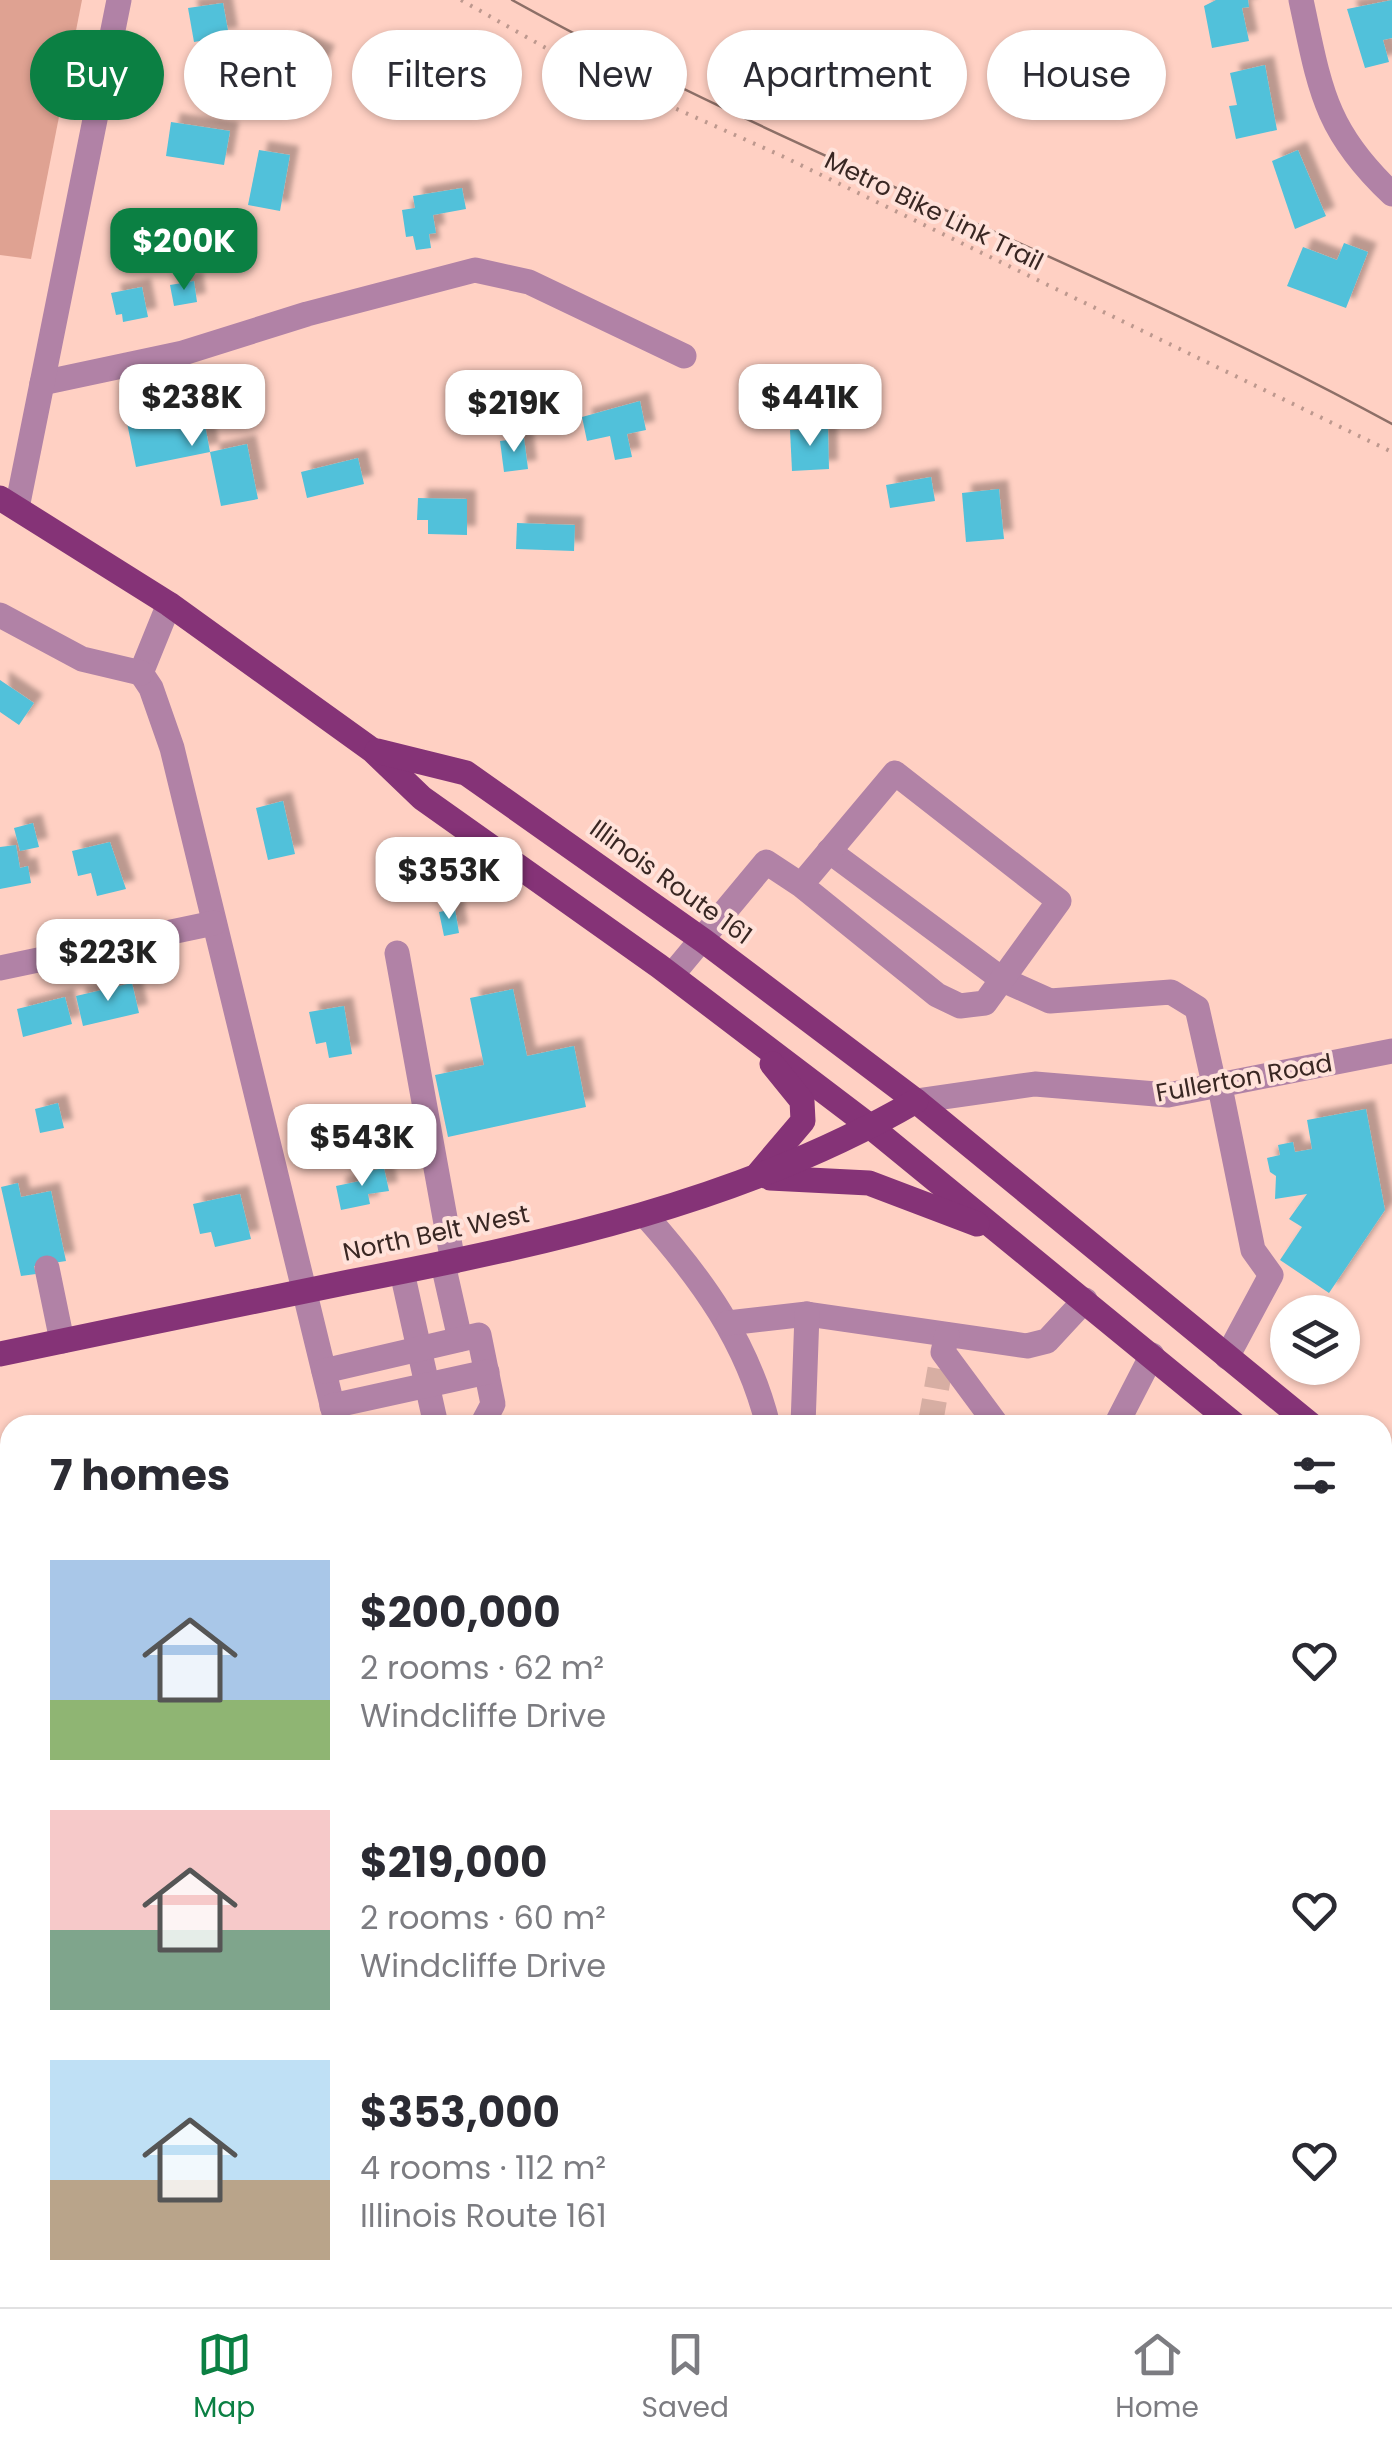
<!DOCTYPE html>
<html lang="en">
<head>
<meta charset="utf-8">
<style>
	:root { --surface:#fff; --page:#f2f2f3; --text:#2b2b33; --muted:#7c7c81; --line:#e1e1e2; --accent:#0b8043 }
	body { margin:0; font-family:Poppins,sans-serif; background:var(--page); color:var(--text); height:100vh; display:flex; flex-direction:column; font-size:38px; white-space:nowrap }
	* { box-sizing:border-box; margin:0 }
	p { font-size:32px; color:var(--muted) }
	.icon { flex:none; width:55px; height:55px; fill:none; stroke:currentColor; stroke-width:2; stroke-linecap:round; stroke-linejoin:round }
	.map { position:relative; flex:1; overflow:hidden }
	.side { position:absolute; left:0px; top:1415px; width:1392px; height:892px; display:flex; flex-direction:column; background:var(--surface); border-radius:30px 30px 0 0; box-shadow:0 2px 8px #0004 }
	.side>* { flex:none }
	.top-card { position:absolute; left:30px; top:30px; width:1332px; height:90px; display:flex; gap:20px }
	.controls { position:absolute; left:1270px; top:1295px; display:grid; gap:20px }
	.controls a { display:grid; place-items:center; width:90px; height:90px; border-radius:50%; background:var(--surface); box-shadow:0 2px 8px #0004; font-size:50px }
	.price { position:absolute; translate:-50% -85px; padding:0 22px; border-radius:20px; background:#fff; color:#222; font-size:32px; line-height:65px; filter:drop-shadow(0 2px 5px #0008) }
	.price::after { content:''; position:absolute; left:50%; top:60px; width:30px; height:22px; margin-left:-15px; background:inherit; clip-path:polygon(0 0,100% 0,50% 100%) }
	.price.current { background:var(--accent); color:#fff }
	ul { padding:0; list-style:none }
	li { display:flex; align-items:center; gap:30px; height:250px; padding:0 50px }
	li span { display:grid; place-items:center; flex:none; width:280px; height:200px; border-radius:0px; color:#555 }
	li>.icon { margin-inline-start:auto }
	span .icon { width:120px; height:120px; fill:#fffc; stroke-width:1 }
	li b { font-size:42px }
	h2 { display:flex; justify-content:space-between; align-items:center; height:120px; padding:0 50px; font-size:42px }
	.pill { padding:0 35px; border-radius:45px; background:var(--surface); box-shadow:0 2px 8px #0004; font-size:35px; line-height:90px }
	.pill.current { background:var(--accent); color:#fff }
	.dock { display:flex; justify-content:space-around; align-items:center; height:140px; border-top:2px solid var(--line); background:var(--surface); font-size:28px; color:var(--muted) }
	.dock a { display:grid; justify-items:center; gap:5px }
	.dock .current { color:var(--accent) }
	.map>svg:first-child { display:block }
</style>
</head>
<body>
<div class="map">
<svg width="1392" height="2307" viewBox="0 0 1392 2307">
	<defs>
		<filter id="shadow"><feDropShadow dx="9" dy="-9" stdDeviation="2.5" flood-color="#0004"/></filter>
	</defs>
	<rect width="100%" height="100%" fill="#ffd0c3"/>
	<path fill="#dfa292" d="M 0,0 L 82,0 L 31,259 L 0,255 Z"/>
	<g fill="#51c1da" filter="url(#shadow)">
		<path d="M 1216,0 L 1248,0 L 1249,7 L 1242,8 L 1249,41 L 1212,48 L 1204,6 Z"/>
		<path d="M 1392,0 L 1392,38 L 1383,40 L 1389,62 L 1365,68 L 1347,9 Z"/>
		<path d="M 223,3 L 229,36 L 194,42 L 188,8 Z"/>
		<path d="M 291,39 L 326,54 L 320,67 L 285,51 Z"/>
		<path d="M 1265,65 L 1277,130 L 1236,139 L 1229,106 L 1237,105 L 1230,73 Z"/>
		<path d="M 171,122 L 230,131 L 224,165 L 166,156 Z"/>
		<path d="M 259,150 L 290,155 L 280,211 L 248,205 Z"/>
		<path d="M 1298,150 L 1326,216 L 1295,229 L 1272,161 Z"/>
		<path d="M 462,188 L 466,209 L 433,215 L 436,233 L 429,234 L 431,248 L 416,250 L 413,236 L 406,237 L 402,210 L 415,208 L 413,196 Z"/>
		<path d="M 1344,243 L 1368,252 L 1346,308 L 1287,286 L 1303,247 L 1337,260 Z"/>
		<path d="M 194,281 L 197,302 L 174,306 L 170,285 Z"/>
		<path d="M 142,287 L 148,317 L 123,322 L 122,314 L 116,315 L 111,293 Z"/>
		<path d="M 640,401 L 646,430 L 627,434 L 632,457 L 615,460 L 610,436 L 587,441 L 582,417 Z"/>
		<path d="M 201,403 L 210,452 L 247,444 L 258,499 L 221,506 L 210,452 L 136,467 L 126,418 Z"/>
		<path d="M 828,428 L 829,469 L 792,471 L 790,430 Z"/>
		<path d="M 524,438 L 528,469 L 504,472 L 500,441 Z"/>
		<path d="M 358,458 L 364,484 L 307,498 L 301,472 Z"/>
		<path d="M 931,477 L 935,501 L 890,508 L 886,485 Z"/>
		<path d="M 999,489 L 1004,539 L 966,542 L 962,493 Z"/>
		<path d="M 418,498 L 467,499 L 467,535 L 428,534 L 428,520 L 417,520 Z"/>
		<path d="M 517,523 L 575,525 L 574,551 L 516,549 Z"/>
		<path d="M 0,680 L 34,703 L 19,725 L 0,712 Z"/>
		<path d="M 283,801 L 295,854 L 268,860 L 256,808 Z"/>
		<path d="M 33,823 L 39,847 L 20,851 L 14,828 Z"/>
		<path d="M 110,842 L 126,889 L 97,896 L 91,873 L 78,876 L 72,851 Z"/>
		<path d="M 16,845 L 20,868 L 28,866 L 31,883 L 0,889 L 0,847 Z"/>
		<path d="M 455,909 L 459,933 L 444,936 L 439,912 Z"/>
		<path d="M 132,983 L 139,1013 L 83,1026 L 76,996 Z"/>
		<path d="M 513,989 L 527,1056 L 574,1046 L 586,1107 L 448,1137 L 435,1075 L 484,1065 L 470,998 Z"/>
		<path d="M 65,997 L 72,1024 L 23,1037 L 17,1009 Z"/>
		<path d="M 344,1006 L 352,1054 L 329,1058 L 326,1042 L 316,1044 L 309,1012 Z"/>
		<path d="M 58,1103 L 64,1128 L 40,1133 L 35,1109 Z"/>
		<path d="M 1366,1109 L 1385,1210 L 1329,1293 L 1280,1260 L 1302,1227 L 1289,1219 L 1307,1194 L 1275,1199 L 1276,1176 L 1270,1172 L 1267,1158 L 1280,1155 L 1278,1145 L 1293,1142 L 1295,1152 L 1312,1149 L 1307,1120 Z"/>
		<path d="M 384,1168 L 389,1191 L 368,1194 L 370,1204 L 341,1210 L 336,1186 L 360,1181 L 359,1173 Z"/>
		<path d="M 18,1183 L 21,1197 L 51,1191 L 66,1261 L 34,1266 L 36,1274 L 21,1276 L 1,1187 Z"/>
		<path d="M 240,1194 L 251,1239 L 215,1247 L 211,1232 L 200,1234 L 193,1204 Z"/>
	</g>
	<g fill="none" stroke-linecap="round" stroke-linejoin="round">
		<path stroke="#d7aea3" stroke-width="25" stroke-dasharray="25 12" stroke-linecap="butt" d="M 930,1425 L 940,1369"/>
		<path stroke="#bd988e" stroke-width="4" stroke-dasharray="2.5 8" stroke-linecap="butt" d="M 461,0 L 567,60 L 782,156 L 1392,452"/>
		<g stroke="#b182a6" stroke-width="25">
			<path d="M 1301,0 C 1320,88 1324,130 1392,194"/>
			<path d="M 42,383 L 183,353 L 307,314 L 475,270 L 529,282 L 684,356"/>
			<path d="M 17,508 L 119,0"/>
			<path d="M 169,604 L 141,673 L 151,688 L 172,748 L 337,1425"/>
			<path d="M 0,615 L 82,659 L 141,673"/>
			<path d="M 829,851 L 1003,980 L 1050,1001 L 1171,992 L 1197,1008 L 1215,1088"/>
			<path d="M 397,953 L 453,1262"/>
			<path d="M 0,968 L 214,923"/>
			<path d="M 672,975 L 766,862 L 801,885 L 895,773 L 1059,901 L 985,1003 L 960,1006 L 937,995 L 801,885"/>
			<path d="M 1220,1087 L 1253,1250 L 1271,1275 L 1227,1357"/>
			<path d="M 916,1101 L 1035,1084 L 1168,1095 L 1392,1051"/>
			<path d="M 645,1215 C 702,1279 747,1341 768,1425"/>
			<path d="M 443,1264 L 460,1339"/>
			<path d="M 47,1268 L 62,1341"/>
			<path d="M 402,1272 L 436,1425"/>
			<path d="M 728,1323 L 807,1314 L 1027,1346 L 1047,1341 L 1085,1300"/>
			<path d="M 947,1335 L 943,1352 L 997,1425"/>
			<path d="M 324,1371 L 479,1335 L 493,1404 L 484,1421"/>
			<path d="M 332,1406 L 487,1372"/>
			<path d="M 803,1425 L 807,1314"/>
			<path d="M 1116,1425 L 1152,1355"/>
			<path d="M 0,1860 L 10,1858"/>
			<path d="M 1382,1968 L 1392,1995"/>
			<path d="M 0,2073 L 10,2120"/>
			<path d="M 47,2298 L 49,2307"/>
			<path d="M 539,2298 L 541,2307"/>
			<path d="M 955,2298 L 957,2307"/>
			<path d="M 1184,2298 L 1186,2307"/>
		</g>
		<g stroke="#853377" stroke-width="25">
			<path d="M 0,498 L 169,604 L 372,750 L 422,798 L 659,966 L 871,1127 L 1235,1425"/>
			<path d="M 377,751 L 466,773 L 704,941 L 916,1101 L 1311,1425"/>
			<path d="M 759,1173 L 803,1121 L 802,1101 L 772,1064"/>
			<path d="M 770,1178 L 869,1183 L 977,1224"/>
			<path d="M 0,1354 C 116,1329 233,1306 349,1282 C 544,1244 743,1202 916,1101"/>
			<path d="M 1382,1514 L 1392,1527"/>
		</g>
		<path stroke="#8d6f67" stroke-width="2.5" d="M 512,0 C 797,158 1106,268 1392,424"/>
	</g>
	<g text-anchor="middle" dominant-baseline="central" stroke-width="8" stroke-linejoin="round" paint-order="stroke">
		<g font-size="25" fill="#392723" stroke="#ffe2da">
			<text transform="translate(934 211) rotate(26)">Metro Bike Link Trail</text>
			<text transform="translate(671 882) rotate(36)">Illinois Route 161</text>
			<text transform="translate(1244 1078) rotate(-10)">Fullerton Road</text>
			<text transform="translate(436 1233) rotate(-12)">North Belt West</text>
		</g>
	</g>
</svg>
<div class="controls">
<a><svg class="icon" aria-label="layers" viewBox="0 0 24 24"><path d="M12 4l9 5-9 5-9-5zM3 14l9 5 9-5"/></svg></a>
</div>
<b class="price current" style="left:184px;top:293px">$200K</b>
<b class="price" style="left:192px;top:449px">$238K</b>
<b class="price" style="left:810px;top:449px">$441K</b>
<b class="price" style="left:514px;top:455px">$219K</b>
<b class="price" style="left:449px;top:922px">$353K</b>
<b class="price" style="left:108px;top:1004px">$223K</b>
<b class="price" style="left:362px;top:1189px">$543K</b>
<div class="top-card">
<a class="pill current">Buy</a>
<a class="pill">Rent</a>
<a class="pill">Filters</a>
<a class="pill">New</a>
<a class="pill">Apartment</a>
<a class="pill">House</a>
</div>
<section class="side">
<h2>7 homes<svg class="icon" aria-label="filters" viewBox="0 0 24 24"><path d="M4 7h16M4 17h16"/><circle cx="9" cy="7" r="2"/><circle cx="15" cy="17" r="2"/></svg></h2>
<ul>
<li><span style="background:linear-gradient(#a9c7e8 70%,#8fb573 0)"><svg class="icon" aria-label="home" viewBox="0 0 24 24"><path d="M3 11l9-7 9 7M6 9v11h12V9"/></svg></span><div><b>$200,000</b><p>2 rooms · 62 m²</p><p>Windcliffe Drive</p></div><svg class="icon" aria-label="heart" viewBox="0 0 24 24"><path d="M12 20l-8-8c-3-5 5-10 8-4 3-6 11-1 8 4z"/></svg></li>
<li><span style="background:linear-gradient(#f6c9c9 60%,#7fa58c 0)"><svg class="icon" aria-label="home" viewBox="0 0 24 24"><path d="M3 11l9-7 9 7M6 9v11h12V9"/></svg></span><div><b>$219,000</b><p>2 rooms · 60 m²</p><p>Windcliffe Drive</p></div><svg class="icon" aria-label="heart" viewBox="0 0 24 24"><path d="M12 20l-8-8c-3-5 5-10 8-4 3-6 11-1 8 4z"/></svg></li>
<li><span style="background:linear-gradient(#bfe0f5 60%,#b9a48a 0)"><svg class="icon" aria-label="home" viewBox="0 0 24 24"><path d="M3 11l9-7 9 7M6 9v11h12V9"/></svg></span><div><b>$353,000</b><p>4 rooms · 112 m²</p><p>Illinois Route 161</p></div><svg class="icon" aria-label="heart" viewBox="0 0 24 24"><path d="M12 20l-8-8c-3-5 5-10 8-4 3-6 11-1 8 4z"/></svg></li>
</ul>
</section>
</div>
<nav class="dock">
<a class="current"><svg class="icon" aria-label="map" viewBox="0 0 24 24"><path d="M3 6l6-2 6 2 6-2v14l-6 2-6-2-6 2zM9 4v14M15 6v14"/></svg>Map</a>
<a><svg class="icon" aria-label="saved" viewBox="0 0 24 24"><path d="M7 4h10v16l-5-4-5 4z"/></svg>Saved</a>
<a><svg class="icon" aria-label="home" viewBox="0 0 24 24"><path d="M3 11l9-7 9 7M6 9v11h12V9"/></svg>Home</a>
</nav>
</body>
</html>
